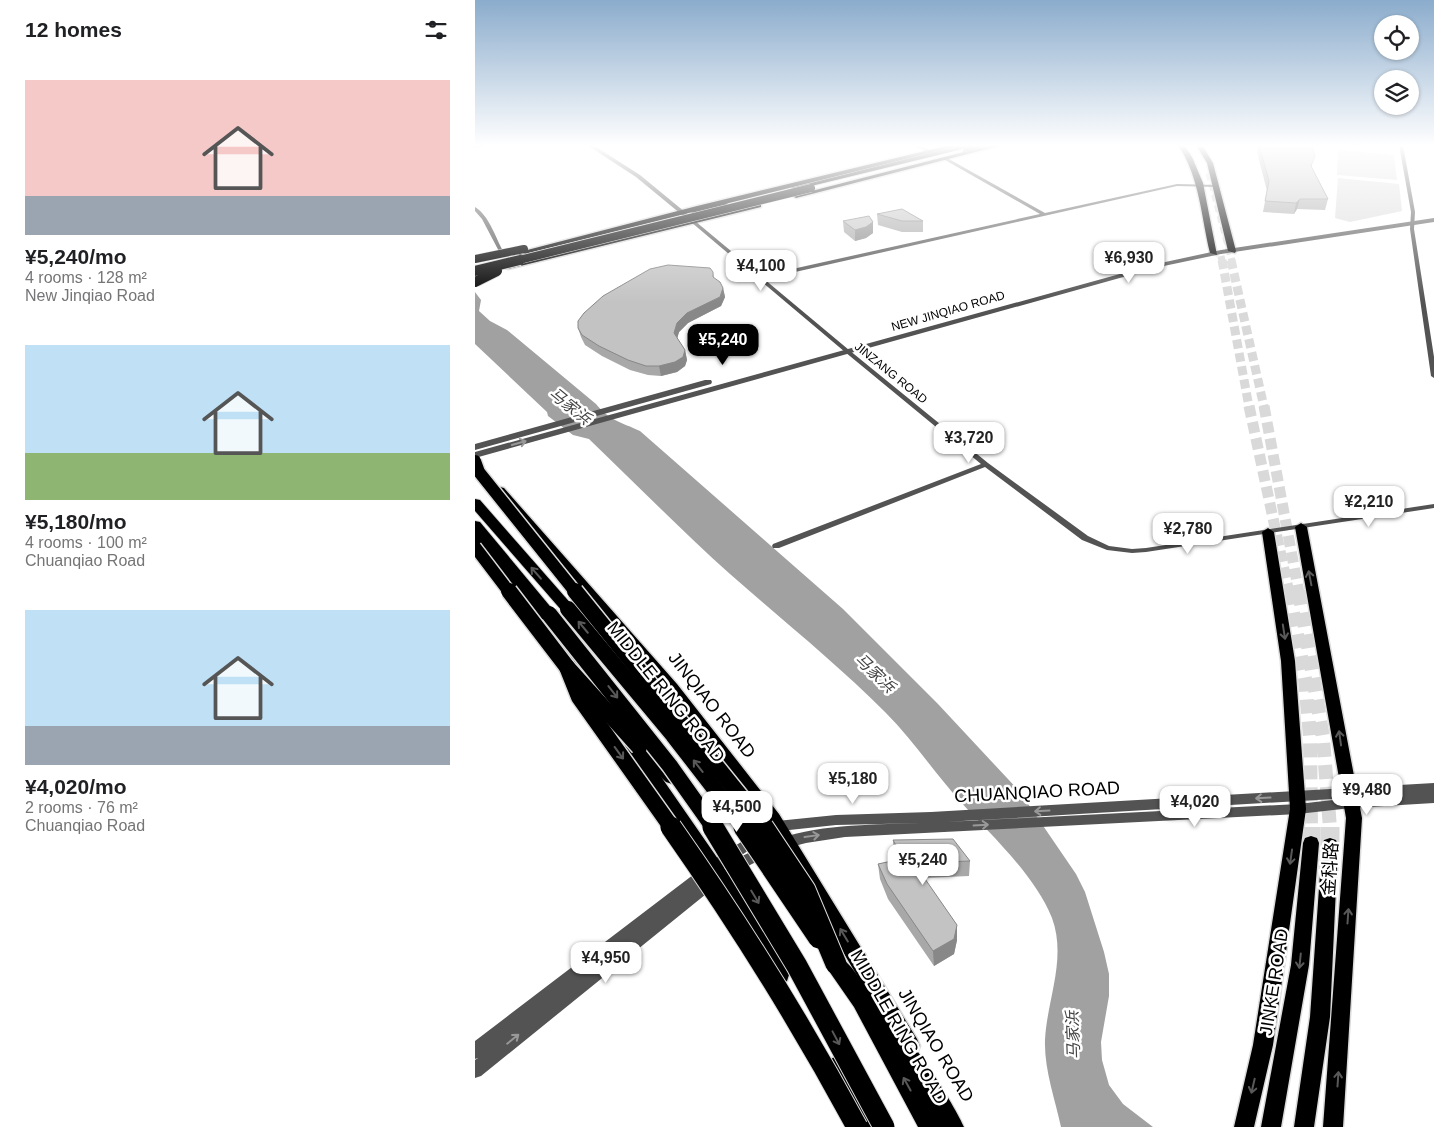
<!DOCTYPE html>
<html lang="en">
<head>
<meta charset="utf-8">
<style>
	:root { --surface:#fff; --page:#f6f6f6; --text:#202124; --muted:#757577; --accent:#000 }
	body { margin:0; font-family:Helvetica,"Noto Sans SC",sans-serif; background:var(--page); color:var(--text); height:100vh; display:flex; flex-direction:column; font-size:19px; white-space:nowrap }
	* { box-sizing:border-box; margin:0 }
	p { font-size:16px; color:var(--muted) }
	.icon { flex:none; width:28px; height:28px; fill:none; stroke:currentColor; stroke-width:2; stroke-linecap:round; stroke-linejoin:round }
	.map { position:relative; flex:1; overflow:hidden }
	.sheet { display:flex; flex-direction:column; background:var(--surface); width:475px }
	.sheet>* { flex:none }
	.controls { position:absolute; left:899px; top:15px; display:grid; gap:10px }
	.controls a { display:grid; place-items:center; width:45px; height:45px; border-radius:50%; background:var(--surface); box-shadow:0 1px 4px #0004; font-size:25px }
	.price { position:absolute; translate:-50% -42px; padding:0 11px; border-radius:10px; background:#fff; color:#222; font-size:16px; line-height:32px; filter:drop-shadow(0 1px 2px #0008) }
	.price::after { content:''; position:absolute; left:50%; top:30px; width:15px; height:11px; margin-left:-8px; background:inherit; clip-path:polygon(0 0,100% 0,50% 100%) }
	.price.selected { background:var(--accent); color:#fff }
	ul { padding:0; list-style:none }
	li { display:grid; align-content:center; gap:10px; height:265px; padding:0 25px }
	li span { display:grid; place-items:center; height:155px; border-radius:0px; color:#555 }
	li>.icon { margin-inline-start:auto }
	span .icon { width:90px; height:90px; fill:#fffc; stroke-width:1 }
	li b { font-size:21px }
	h2 { display:flex; justify-content:space-between; align-items:center; height:60px; padding:0 25px; font-size:21px }
	main { display:flex; flex:1; min-height:0 }
	.map>svg:first-child { display:block }
</style>
</head>
<body>
<main>
<section class="sheet">
<h2>12 homes<svg class="icon" aria-label="filters" viewBox="0 0 24 24"><path d="M4 7h16M4 17h16"/><circle cx="9" cy="7" r="2"/><circle cx="15" cy="17" r="2"/></svg></h2>
<ul>
<li><span style="background:linear-gradient(#f6c9c9 75%,#9aa5b1 0)"><svg class="icon" aria-label="home" viewBox="0 0 24 24"><path d="M3 11l9-7 9 7M6 9v11h12V9"/></svg></span><div><b>¥5,240/mo</b><p>4 rooms · 128 m²</p><p>New Jinqiao Road</p></div></li>
<li><span style="background:linear-gradient(#bfe0f5 70%,#8fb573 0)"><svg class="icon" aria-label="home" viewBox="0 0 24 24"><path d="M3 11l9-7 9 7M6 9v11h12V9"/></svg></span><div><b>¥5,180/mo</b><p>4 rooms · 100 m²</p><p>Chuanqiao Road</p></div></li>
<li><span style="background:linear-gradient(#bfe0f5 75%,#9aa5b1 0)"><svg class="icon" aria-label="home" viewBox="0 0 24 24"><path d="M3 11l9-7 9 7M6 9v11h12V9"/></svg></span><div><b>¥4,020/mo</b><p>2 rooms · 76 m²</p><p>Chuanqiao Road</p></div></li>
</ul>
</section>
<div class="map">
<svg width="959" height="1127" viewBox="0 0 959 1127">
	<rect width="100%" height="100%" fill="#fff"/>
	<g fill="#dadada">
		<path d="M 863,150 L 919,155 L 922,180 L 862,175 Z"/>
		<path d="M 863,178 L 924,184 L 927,211 L 875,222 L 860,218 Z"/>
	</g>
	<path fill="#a1a1a1" d="M 0,292 L 6,300 L 4,311 L 15,321 L 32,330 L 121,404 C 135,421 146,422 165,431 L 368,609 L 463,704 L 545,792 L 601,874 L 610,892 L 629,952 L 634,974 L 634,996 L 626,1042 L 627,1060 L 634,1085 L 648,1104 L 678,1127 L 586,1127 C 580,1099 569,1069 570,1040 C 572,999 592,959 577,918 C 560,875 515,834 484,800 C 459,772 437,739 410,712 C 361,663 307,620 255,574 C 207,531 161,484 114,439 L 98,435 L 73,416 L 72,412 L 0,344 Z"/>
	<g fill="none" stroke-linecap="round" stroke-linejoin="round">
		<g stroke="#d9d9d9" stroke-width="7" stroke-dasharray="7 4" stroke-linecap="butt">
			<path d="M 734,173 L 757,261"/>
			<path d="M 746,256 L 747,261"/>
		</g>
		<g stroke="#d9d9d9" stroke-width="9" stroke-dasharray="9 4.5" stroke-linecap="butt">
			<path d="M 747,260 L 774,407"/>
			<path d="M 756,260 L 789,407"/>
		</g>
		<g stroke="#d9d9d9" stroke-width="11" stroke-dasharray="11 5.5" stroke-linecap="butt">
			<path d="M 774,406 L 814,593"/>
			<path d="M 789,406 L 824,593"/>
		</g>
		<g stroke="#d9d9d9" stroke-width="14" stroke-dasharray="14 8" stroke-linecap="butt">
			<path d="M 814,591 L 830,679 L 835,737 L 836,828"/>
			<path d="M 824,591 L 848,738 L 855,828"/>
		</g>
		<g stroke="#d9d9d9" stroke-width="19" stroke-dasharray="19 9" stroke-linecap="butt">
			<path d="M 836,827 L 836,843"/>
			<path d="M 855,827 L 855,845"/>
		</g>
		<defs>
			<g id="primary">
				<path d="M 475,145 L 487,145 L 37,257 L 33,255 L 222,206 Z"/>
				<path d="M 516,145 L 528,145 L 321,198 L 317,196 Z"/>
				<path d="M 703,145 L 709,145 L 717,157 L 728,183 L 742,255 L 735,253 C 726,216 725,178 703,145 Z"/>
				<path d="M 721,145 L 727,145 L 738,163 L 761,251 L 760,253 L 753,251 L 732,163 Z"/>
				<path d="M 283,203 L 286,203 L 286,207 L 33,269 L 29,267 Z"/>
				<path d="M 25,487 L 29,488 L 202,684 L 304,814 L 442,1039 L 445,1046 L 442,1053 L 435,1056 L 428,1053 L 292,824 L 192,692 L 21,492 L 19,490 Z"/>
				<path d="M 826,523 L 832,527 L 887,818 L 868,1127 L 848,1127 L 871,818 L 820,527 Z"/>
				<path d="M 793,528 L 799,532 L 820,661 L 831,809 L 798,1045 L 779,1127 L 759,1127 L 778,1045 L 815,809 L 806,661 L 787,532 Z"/>
				<path d="M 0,529 L 4,530 L 117,676 L 119,680 L 117,684 L 107,684 L 0,541 Z"/>
				<path d="M 157,740 L 162,742 L 259,882 L 312,969 L 314,975 L 312,981 L 305,984 L 298,981 L 247,892 L 152,750 L 149,746 L 152,742 Z"/>
				<path d="M 836,836 L 842,838 L 844,843 L 834,965 L 806,1127 L 786,1127 L 816,965 L 828,843 L 830,838 Z"/>
				<path d="M 855,838 L 861,840 L 863,845 L 855,1017 L 839,1127 L 819,1127 L 835,1017 L 847,845 L 849,840 Z"/>
				<path d="M 360,1057 L 367,1060 L 405,1127 L 383,1127 L 350,1067 L 353,1060 Z"/>
			</g>
			<g id="trunk">
				<path d="M 487,145 L 515,145 L 488,152 L 488,150 L 492,148 L 320,190 L 316,188 Z"/>
				<path d="M 251,203 L 255,205 L 254,207 L 220,214 L 216,212 Z"/>
				<path d="M 0,499 L 5,500 L 98,606 L 100,609 L 98,612 L 88,612 L 0,511 Z"/>
				<path d="M 0,521 L 5,522 L 79,611 L 81,614 L 79,617 L 69,617 L 0,533 Z"/>
				<path d="M 164,741 L 170,742 L 203,772 L 206,777 L 203,782 L 197,784 L 191,782 L 158,752 L 156,747 L 158,742 Z"/>
				<path d="M 361,955 C 378,961 397,999 406,1015 C 425,1017 481,1107 489,1127 L 443,1127 L 379,1007 L 354,971 L 351,964 L 354,957 Z"/>
			</g>
		</defs>
		<use href="#primary" stroke="#dbdbdb" stroke-width="3"/>
		<use href="#trunk" stroke="#dbdbdb" stroke-width="2"/>
		<g fill="#535353" fill-rule="evenodd">
			<path d="M 14,145 L 12,146 L 0,148 L 0,146 Z"/>
			<path d="M 437,145 L 443,145 L 459,152 L 456,153 Z"/>
			<path d="M 924,145 L 928,145 L 940,212 L 939,229 L 959,357 L 959,378 L 956,376 L 935,229 L 936,212 Z"/>
			<path d="M 470,158 L 472,158 L 570,213 L 702,184 L 742,185 L 744,186 L 742,187 L 702,186 L 289,279 L 374,350 L 513,463 L 613,536 L 634,546 L 657,549 L 671,548 L 959,504 L 959,508 L 671,552 L 657,553 L 632,550 L 607,540 L 510,467 L 304,548 L 298,548 L 297,546 L 298,544 L 506,464 L 370,352 L 216,222 L 220,221 L 286,276 L 565,214 L 470,160 Z"/>
			<path d="M 0,207 C 16,217 21,241 31,256 L 31,257 L 27,257 L 7,219 L 0,211 Z"/>
		</g>
		<g fill="#535353" fill-rule="evenodd">
			<path d="M 112,145 L 118,145 L 165,175 L 216,217 L 216,219 L 212,219 L 161,177 Z"/>
			<path d="M 959,218 L 959,222 L 746,254 L 684,267 L 0,458 L 0,452 L 681,264 L 746,250 Z"/>
			<path d="M 230,380 L 236,380 L 237,382 L 236,384 L 0,450 L 0,444 Z"/>
			<path d="M 959,783 L 959,803 L 876,808 L 823,814 L 370,837 L 331,843 L 308,849 L 303,847 L 301,843 L 303,839 C 350,823 402,825 450,823 L 361,825 L 305,831 L 299,833 L 294,832 L 292,828 L 294,824 L 302,821 L 361,815 L 456,812 ZM 875,798 L 823,804 L 470,822 Z"/>
			<path d="M 280,833 L 285,835 L 287,839 L 285,843 L 259,860 L 288,846 L 293,848 L 295,852 L 293,856 L 259,873 L 254,871 L 252,867 L 254,864 L 237,876 L 241,878 L 243,882 L 241,886 L 6,1076 L 0,1078 L 0,1060 L 3,1058 L 0,1059 L 0,1041 L 235,862 Z"/>
		</g>
		<use href="#primary" fill="#000" fill-rule="evenodd"/>
		<use href="#trunk" fill="#000" fill-rule="evenodd"/>
		<defs>
			<g id="trunk-bridge-far4">
				<path d="M 0,259 L 49,249"/>
				<path d="M 40,261 L 336,188"/>
			</g>
			<g id="trunk-bridge-far3">
				<path d="M 0,271 L 45,260"/>
				<path d="M 0,282 L 22,271"/>
			</g>
			<g id="trunk-bridge-far2">
				<path d="M 0,461 L 4,472 L 101,593"/>
				<path d="M 0,547 L 35,593"/>
			</g>
			<g id="trunk-bridge-far1">
				<path d="M 34,591 L 92,667 L 164,747"/>
				<path d="M 100,591 L 279,813 L 289,828"/>
				<path d="M 93,609 L 198,735 L 270,828"/>
				<path d="M 74,614 L 195,766 L 239,828"/>
				<path d="M 92,667 L 104,697 L 197,828"/>
			</g>
			<g id="trunk-bridge">
				<path d="M 196,827 C 264,924 326,1023 382,1127"/>
				<path d="M 238,827 L 322,966 L 409,1127"/>
				<path d="M 269,827 L 344,938"/>
				<path d="M 288,827 L 330,890 L 361,964"/>
			</g>
		</defs>
		<use href="#trunk-bridge-far4" stroke="#dbdbdb" stroke-width="9" stroke-linecap="butt"/>
		<use href="#trunk-bridge-far3" stroke="#dbdbdb" stroke-width="12" stroke-linecap="butt"/>
		<use href="#trunk-bridge-far2" stroke="#dbdbdb" stroke-width="15" stroke-linecap="butt"/>
		<use href="#trunk-bridge-far1" stroke="#dbdbdb" stroke-width="19" stroke-linecap="butt"/>
		<use href="#trunk-bridge" stroke="#dbdbdb" stroke-width="23" stroke-linecap="butt"/>
		<use href="#trunk-bridge-far4" stroke="#000" stroke-width="8"/>
		<use href="#trunk-bridge-far3" stroke="#000" stroke-width="10"/>
		<use href="#trunk-bridge-far2" stroke="#000" stroke-width="12"/>
		<use href="#trunk-bridge-far1" stroke="#000" stroke-width="16"/>
		<use href="#trunk-bridge" stroke="#000" stroke-width="21"/>
	</g>
	<g fill="#a8a8a8">
		<path d="M 783,145 L 837,145 L 837,168 L 853,199 L 850,210 L 822,209 L 819,214 L 788,212 L 792,191 L 782,152 Z"/>
		<path d="M 402,214 L 448,221 L 448,232 L 427,232 L 403,225 Z"/>
		<path d="M 368,221 L 398,222 L 398,233 L 391,238 L 380,241 L 369,232 Z"/>
		<path d="M 238,272 L 239,278 L 248,288 L 250,297 L 246,306 L 213,323 L 204,332 L 202,338 L 210,350 L 212,360 L 210,366 L 202,372 L 186,376 L 173,375 L 155,370 L 127,356 L 110,345 L 106,337 L 103,328 Z"/>
		<path d="M 418,840 L 495,861 L 494,876 L 449,878 L 482,940 L 479,954 L 459,966 L 413,899 L 405,879 L 403,864 L 417,861 L 419,856 Z"/>
	</g>
	<g fill="#888">
		<path d="M 825,199 L 822,209 L 819,214 L 821,203 Z"/>
		<path d="M 398,222 L 398,233 L 391,238 L 380,241 L 380,230 Z"/>
		<path d="M 248,288 L 250,297 L 246,306 L 213,323 L 204,332 L 201,343 L 199,333 L 202,323 L 212,313 Z"/>
		<path d="M 210,350 L 212,360 L 210,366 L 202,372 L 186,376 L 184,366 Z"/>
		<path d="M 482,925 L 482,940 L 479,954 L 459,966 L 458,951 Z"/>
	</g>
	<g fill="#c3c3c3" stroke="#888">
		<path d="M 784,145 L 837,145 L 840,156 L 836,166 L 853,199 L 825,199 L 821,203 L 790,201 L 794,181 Z"/>
		<path d="M 427,209 L 448,221 L 427,221 L 402,214 Z"/>
		<path d="M 394,216 L 398,222 L 391,227 L 380,230 L 368,221 Z"/>
		<path d="M 193,265 L 235,268 L 238,272 L 238,277 L 245,282 L 248,288 L 245,297 L 212,313 L 202,323 L 199,333 L 210,350 L 208,357 L 200,362 L 184,366 L 171,366 L 153,360 L 124,346 L 107,335 L 103,328 L 103,321 L 109,313 L 128,296 L 175,269 Z"/>
		<path d="M 478,839 L 495,861 L 439,863 L 482,925 L 479,939 L 458,951 L 412,884 L 403,864 L 417,861 L 423,849 L 418,840 Z"/>
	</g>
	<defs><path id="oneway-shaft" d="M-6 0H5M1.5-3L5.5 0L1.5 3" fill="none" stroke-width="1.6" stroke-linecap="round" stroke-linejoin="round" transform="scale(1.25)"/></defs>
	<g stroke="#989898">
		<use href="#oneway-shaft" transform="translate(44 443) rotate(-16)"/>
		<use href="#oneway-shaft" transform="translate(788 798) rotate(177)"/>
		<use href="#oneway-shaft" transform="translate(567 811) rotate(177)"/>
		<use href="#oneway-shaft" transform="translate(506 825) rotate(-3)"/>
		<use href="#oneway-shaft" transform="translate(337 836) rotate(-8)"/>
		<use href="#oneway-shaft" transform="translate(38 1039) rotate(-39)"/>
	</g>
	<g stroke="#595959">
		<use href="#oneway-shaft" transform="translate(61 573) rotate(-131)"/>
		<use href="#oneway-shaft" transform="translate(835 578) rotate(-101)"/>
		<use href="#oneway-shaft" transform="translate(108 627) rotate(-130)"/>
		<use href="#oneway-shaft" transform="translate(809 632) rotate(81)"/>
		<use href="#oneway-shaft" transform="translate(138 692) rotate(52)"/>
		<use href="#oneway-shaft" transform="translate(865 738) rotate(-98)"/>
		<use href="#oneway-shaft" transform="translate(144 753) rotate(54)"/>
		<use href="#oneway-shaft" transform="translate(223 766) rotate(-128)"/>
		<use href="#oneway-shaft" transform="translate(816 857) rotate(98)"/>
		<use href="#oneway-shaft" transform="translate(280 897) rotate(59)"/>
		<use href="#oneway-shaft" transform="translate(873 916) rotate(-86)"/>
		<use href="#oneway-shaft" transform="translate(369 935) rotate(-121)"/>
		<use href="#oneway-shaft" transform="translate(825 961) rotate(96)"/>
		<use href="#oneway-shaft" transform="translate(361 1038) rotate(62)"/>
		<use href="#oneway-shaft" transform="translate(863 1079) rotate(-86)"/>
		<use href="#oneway-shaft" transform="translate(432 1084) rotate(-119)"/>
		<use href="#oneway-shaft" transform="translate(778 1086) rotate(103)"/>
	</g>
	<linearGradient id="sky" x2="0" y2="1"><stop stop-color="#8baccc"/><stop offset="0.48" stop-color="#fff"/><stop offset="1" stop-color="#fff" stop-opacity="0"/></linearGradient>
	<rect width="959" height="303" fill="url(#sky)"/>
	<g text-anchor="middle" dominant-baseline="central" stroke-width="5" stroke-linejoin="round" paint-order="stroke">
		<g font-size="12" fill="#000" stroke="#fff">
			<text transform="translate(473 311) rotate(-16)">NEW JINQIAO ROAD</text>
			<text transform="translate(416 373) rotate(39)">JINZANG ROAD</text>
		</g>
		<g font-size="16" font-style="italic" fill="#424242" stroke="#fff">
			<text transform="translate(95 406) rotate(39)">马家浜</text>
			<text transform="translate(400 673) rotate(44)">马家浜</text>
			<text transform="translate(598 1035) rotate(-92)">马家浜</text>
		</g>
		<g font-size="18" fill="#000" stroke="#fff">
			<text transform="translate(191 692) rotate(51)">MIDDLE RING ROAD</text>
			<text transform="translate(237 705) rotate(52)">JINQIAO ROAD</text>
			<text transform="translate(562 792) rotate(-3)">CHUANQIAO ROAD</text>
			<text transform="translate(855 869) rotate(-86)">金科路</text>
			<text transform="translate(799 982) rotate(-81)">JINKE ROAD</text>
			<text transform="translate(424 1027) rotate(60)">MIDDLE RING ROAD</text>
			<text transform="translate(461 1045) rotate(59)">JINQIAO ROAD</text>
		</g>
	</g>
</svg>
<div class="controls">
<a><svg class="icon" aria-label="locate" viewBox="0 0 24 24"><circle cx="12" cy="12" r="6"/><path d="M12 2v4M12 18v4M2 12h4M18 12h4"/></svg></a>
<a><svg class="icon" aria-label="layers" viewBox="0 0 24 24"><path d="M12 4l9 5-9 5-9-5zM3 14l9 5 9-5"/></svg></a>
</div>
<b class="price" style="left:654px;top:284px">¥6,930</b>
<b class="price" style="left:286px;top:292px">¥4,100</b>
<b class="price selected" style="left:248px;top:366px">¥5,240</b>
<b class="price" style="left:494px;top:464px">¥3,720</b>
<b class="price" style="left:894px;top:528px">¥2,210</b>
<b class="price" style="left:713px;top:555px">¥2,780</b>
<b class="price" style="left:378px;top:805px">¥5,180</b>
<b class="price" style="left:892px;top:816px">¥9,480</b>
<b class="price" style="left:720px;top:828px">¥4,020</b>
<b class="price" style="left:262px;top:833px">¥4,500</b>
<b class="price" style="left:448px;top:886px">¥5,240</b>
<b class="price" style="left:131px;top:984px">¥4,950</b>
</div>
</main>
</body>
</html>
